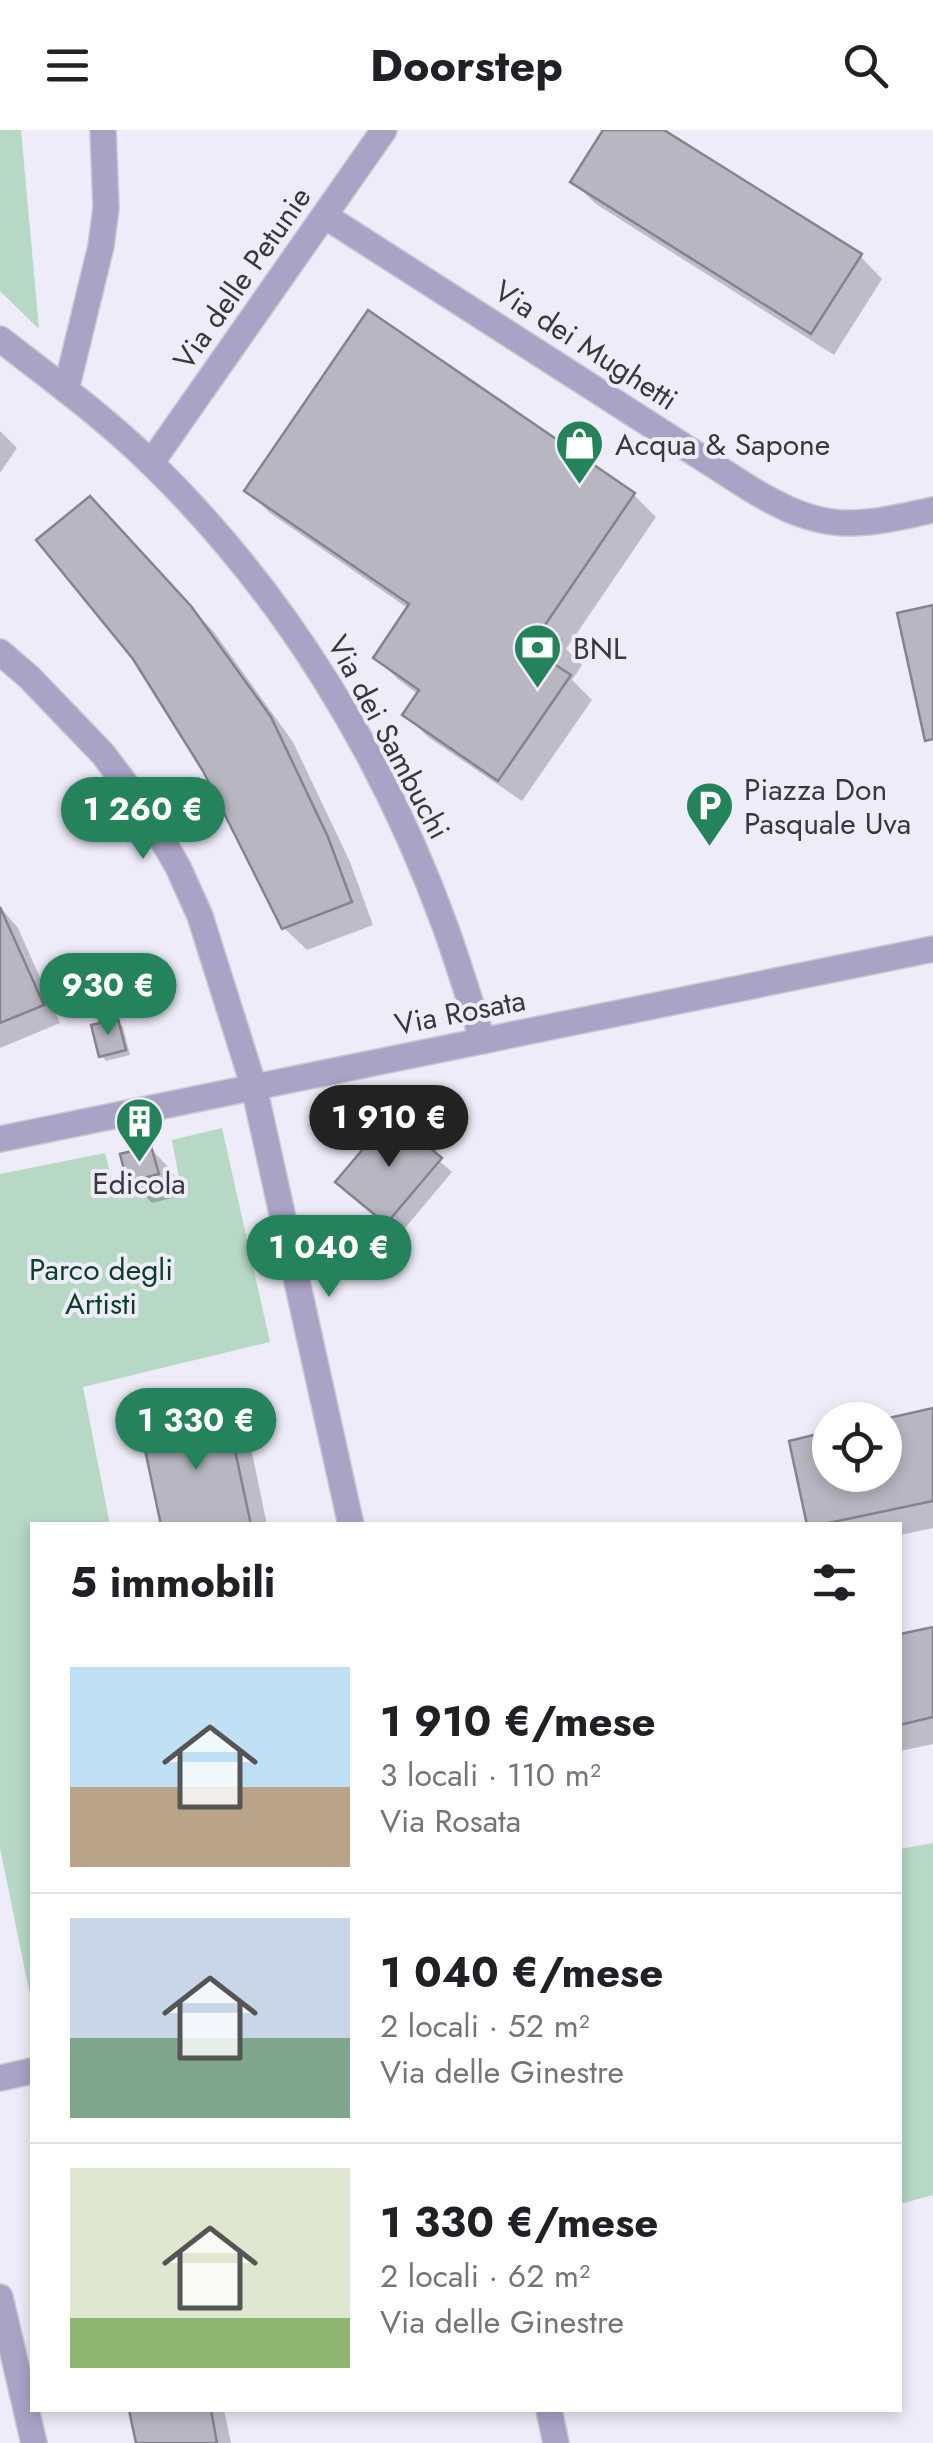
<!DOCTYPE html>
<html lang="it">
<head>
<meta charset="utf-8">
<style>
	:root { --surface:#fff; --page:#f6f6f6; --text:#202124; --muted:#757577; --line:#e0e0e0; --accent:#24835a }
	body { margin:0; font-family:Jost,sans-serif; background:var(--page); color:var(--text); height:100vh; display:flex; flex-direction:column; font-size:38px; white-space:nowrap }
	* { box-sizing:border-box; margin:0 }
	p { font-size:32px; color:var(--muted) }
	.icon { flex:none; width:55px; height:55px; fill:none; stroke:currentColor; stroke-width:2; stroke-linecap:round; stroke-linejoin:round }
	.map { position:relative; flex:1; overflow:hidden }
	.sheet { position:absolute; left:30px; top:1392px; width:872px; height:890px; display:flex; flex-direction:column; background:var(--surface); border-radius:0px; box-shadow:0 5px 15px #0003 }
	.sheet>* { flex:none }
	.buttons { position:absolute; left:812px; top:1272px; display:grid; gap:20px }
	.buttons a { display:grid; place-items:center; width:90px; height:90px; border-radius:50%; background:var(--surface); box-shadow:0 5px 15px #0003; font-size:50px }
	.price { position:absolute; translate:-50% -85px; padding:0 22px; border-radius:35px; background:var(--accent); color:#fff; font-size:32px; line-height:65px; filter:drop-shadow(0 2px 5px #0008) }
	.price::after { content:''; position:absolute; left:50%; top:60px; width:30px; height:22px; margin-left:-15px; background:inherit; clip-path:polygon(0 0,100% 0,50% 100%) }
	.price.on { background:#222; color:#fff }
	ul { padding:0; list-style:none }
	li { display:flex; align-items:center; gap:30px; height:250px; padding:0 40px }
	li+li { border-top:2px solid var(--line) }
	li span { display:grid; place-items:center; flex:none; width:280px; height:200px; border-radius:0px; color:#555 }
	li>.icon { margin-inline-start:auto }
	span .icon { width:120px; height:120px; fill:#fffc; stroke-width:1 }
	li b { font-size:42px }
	h2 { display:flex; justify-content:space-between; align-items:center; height:120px; padding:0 40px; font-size:42px }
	header { display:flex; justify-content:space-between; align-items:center; height:130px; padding:0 40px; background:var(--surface); font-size:45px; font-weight:700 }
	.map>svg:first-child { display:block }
</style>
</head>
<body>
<header><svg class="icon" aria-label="menu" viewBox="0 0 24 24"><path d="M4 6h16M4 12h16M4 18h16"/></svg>Doorstep<svg class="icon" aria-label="search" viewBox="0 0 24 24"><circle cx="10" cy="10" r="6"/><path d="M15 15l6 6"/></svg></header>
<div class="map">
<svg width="933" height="2313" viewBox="0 0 933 2313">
	<rect width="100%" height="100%" fill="#eeecf8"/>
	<g fill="#b6d8c5">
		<path d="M 0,0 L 21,0 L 39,199 L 0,161 Z"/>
		<path d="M 222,998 L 270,1212 L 83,1257 L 110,1395 L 32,1395 L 32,1875 L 0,1718 L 0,1044 L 105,1023 L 115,1062 L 179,1048 L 172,1010 Z"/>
		<path d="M 933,1713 L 933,2065 L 900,2074 L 900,1719 Z"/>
	</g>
	<g fill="#0003">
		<path d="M 606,0 L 660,0 L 860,126 L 882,149 L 834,225 L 596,74 L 573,52 Z"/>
		<path d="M 0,301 L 17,318 L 0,343 Z"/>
		<path d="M 247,361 L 634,365 L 656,387 L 566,519 L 582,535 L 572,550 L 592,570 L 522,671 L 428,607 L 405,585 L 419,565 L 399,550 L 376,528 L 409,479 L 270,383 Z"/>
		<path d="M 112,392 L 214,502 L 293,612 L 350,732 L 373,795 L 307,820 L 284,798 Z"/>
		<path d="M 0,777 L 18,798 L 60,893 L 0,918 Z"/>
		<path d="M 118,891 L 123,897 L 130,925 L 106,931 L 101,925 Z"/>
		<path d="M 391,989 L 452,1042 L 400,1104 L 351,1064 Z"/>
		<path d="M 151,1019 L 173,1042 L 180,1066 L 152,1073 L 130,1051 Z"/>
		<path d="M 933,1281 L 933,1398 L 900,1405 L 900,1395 L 810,1395 L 830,1304 L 830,1345 L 885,1345 L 885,1291 Z"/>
		<path d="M 226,1286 L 249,1308 L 267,1395 L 164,1395 Z"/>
		<path d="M 933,1499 L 933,1614 L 900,1621 L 900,1506 Z"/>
		<path d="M 132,2280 L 224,2280 L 231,2313 L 138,2313 Z"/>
	</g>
	<g fill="#b8b6c1" stroke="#85838d" stroke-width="2.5">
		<path d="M 603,0 L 664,0 L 862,124 L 811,204 L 570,52 Z"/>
		<path d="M 368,180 L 635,363 L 543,498 L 561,510 L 548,530 L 571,545 L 498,651 L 402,585 L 419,560 L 373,528 L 409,474 L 244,361 Z"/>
		<path d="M 90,366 L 191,476 L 271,587 L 328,707 L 352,772 L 282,799 L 203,641 L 133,529 L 36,410 Z"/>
		<path d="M 933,475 L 933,609 L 925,611 L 897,483 Z"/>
		<path d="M 0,777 L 44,875 L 0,893 Z"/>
		<path d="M 118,889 L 126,920 L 99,927 L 91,895 Z"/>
		<path d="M 391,986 L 442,1028 L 386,1094 L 335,1052 Z"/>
		<path d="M 151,1016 L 159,1044 L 127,1052 L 120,1024 Z"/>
		<path d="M 933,1278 L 933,1371 L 819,1395 L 807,1395 L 789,1311 L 830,1301 L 830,1345 L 885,1345 L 885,1290 L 880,1290 Z"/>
		<path d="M 227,1283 L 251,1395 L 161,1395 L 141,1301 Z"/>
		<path d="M 933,1497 L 933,1587 L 900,1595 L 900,1504 Z"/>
		<path d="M 129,2280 L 211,2280 L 217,2313 L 136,2313 Z"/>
	</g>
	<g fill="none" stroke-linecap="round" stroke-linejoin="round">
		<defs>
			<g id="minor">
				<path d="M 325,86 L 749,358 C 823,403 852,398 933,380"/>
				<path d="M 0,209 C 52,249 105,288 152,334 C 284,463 382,623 445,796 C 459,834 470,873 483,911"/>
				<path d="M 66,260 L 101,116 L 106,78 L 103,0"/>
				<path d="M 151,333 L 384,0"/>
				<path d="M 0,522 L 29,547 L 103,624 L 143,677 L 178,737 L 200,786 L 254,957 L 351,1395"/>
				<path d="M 0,1009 L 933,819"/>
				<path d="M 0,1948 L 32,1941"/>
				<path d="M 0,2167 L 34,2313"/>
				<path d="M 549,2280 L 556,2313"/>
			</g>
		</defs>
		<use href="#minor" stroke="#cac8d3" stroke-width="28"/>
		<use href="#minor" stroke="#a9a3c6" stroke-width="25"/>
	</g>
	<defs>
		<symbol id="shop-pin" viewBox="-11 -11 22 30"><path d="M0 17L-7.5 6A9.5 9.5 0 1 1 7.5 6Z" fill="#24835a" stroke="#eeecf8"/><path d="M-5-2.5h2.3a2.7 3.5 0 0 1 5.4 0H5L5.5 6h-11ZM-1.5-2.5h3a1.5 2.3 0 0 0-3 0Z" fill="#fff"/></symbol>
		<symbol id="bank-pin" viewBox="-11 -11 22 30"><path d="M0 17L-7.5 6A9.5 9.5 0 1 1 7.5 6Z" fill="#24835a" stroke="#eeecf8"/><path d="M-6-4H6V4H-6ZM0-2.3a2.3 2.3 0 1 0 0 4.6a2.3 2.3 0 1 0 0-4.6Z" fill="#fff"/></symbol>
		<symbol id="parking-pin" viewBox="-11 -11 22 30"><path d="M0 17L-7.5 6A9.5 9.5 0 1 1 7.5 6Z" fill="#24835a" stroke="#eeecf8"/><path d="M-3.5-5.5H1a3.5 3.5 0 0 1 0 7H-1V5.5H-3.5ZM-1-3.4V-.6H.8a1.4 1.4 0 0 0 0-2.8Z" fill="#fff"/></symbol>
		<symbol id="building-pin" viewBox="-11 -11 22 30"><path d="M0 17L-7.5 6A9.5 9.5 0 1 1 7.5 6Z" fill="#24835a" stroke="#eeecf8"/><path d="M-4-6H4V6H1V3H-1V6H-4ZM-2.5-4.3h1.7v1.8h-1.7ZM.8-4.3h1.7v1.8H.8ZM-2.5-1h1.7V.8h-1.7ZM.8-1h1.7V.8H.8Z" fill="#fff"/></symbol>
	</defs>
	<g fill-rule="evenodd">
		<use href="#shop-pin" x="552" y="286" width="55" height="75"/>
		<use href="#bank-pin" x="510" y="490" width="55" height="75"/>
		<use href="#parking-pin" x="682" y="648" width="55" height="75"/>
		<use href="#building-pin" x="112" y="964" width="55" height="75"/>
	</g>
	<g text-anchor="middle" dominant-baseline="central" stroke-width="8" stroke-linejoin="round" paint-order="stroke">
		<g font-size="30" fill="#39383d" stroke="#eeecf8">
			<text transform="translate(242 148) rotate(-55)">Via delle Petunie</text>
			<text transform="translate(586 215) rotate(33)">Via dei Mughetti</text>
			<text transform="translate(389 607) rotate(62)">Via dei Sambuchi</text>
			<text transform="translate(460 882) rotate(-11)">Via Rosata</text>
		</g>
		<g font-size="30" fill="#39383d" stroke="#eeecf8" text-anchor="start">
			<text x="615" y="314">Acqua &amp; Sapone</text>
			<text x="573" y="518">BNL</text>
			<text x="744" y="659">Piazza Don<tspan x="744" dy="34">Pasquale Uva</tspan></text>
			<text x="139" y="1053" text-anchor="middle">Edicola</text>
		</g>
		<g font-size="30" fill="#0c3e29" stroke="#eeecf8">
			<text x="101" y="1139">Parco degli<tspan x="101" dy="34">Artisti</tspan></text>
		</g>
	</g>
</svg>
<div class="buttons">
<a><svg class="icon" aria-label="locate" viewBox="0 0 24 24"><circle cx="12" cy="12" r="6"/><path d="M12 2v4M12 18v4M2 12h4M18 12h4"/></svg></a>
</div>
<b class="price" style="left:143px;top:732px">1 260 €</b>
<b class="price" style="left:108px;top:908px">930 €</b>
<b class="price on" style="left:389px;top:1040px">1 910 €</b>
<b class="price" style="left:329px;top:1170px">1 040 €</b>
<b class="price" style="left:196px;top:1343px">1 330 €</b>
<section class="sheet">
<h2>5 immobili<svg class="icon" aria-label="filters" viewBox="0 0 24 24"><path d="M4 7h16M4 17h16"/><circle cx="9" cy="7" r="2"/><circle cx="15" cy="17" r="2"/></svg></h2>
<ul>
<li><span style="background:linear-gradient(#bfe0f5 60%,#b9a48a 0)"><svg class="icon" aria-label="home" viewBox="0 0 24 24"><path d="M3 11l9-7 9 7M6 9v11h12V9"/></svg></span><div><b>1 910 €/mese</b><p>3 locali · 110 m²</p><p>Via Rosata</p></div></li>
<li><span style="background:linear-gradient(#c9d6e8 60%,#7fa58c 0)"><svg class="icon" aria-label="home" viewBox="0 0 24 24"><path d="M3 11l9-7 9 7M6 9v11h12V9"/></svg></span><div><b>1 040 €/mese</b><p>2 locali · 52 m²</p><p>Via delle Ginestre</p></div></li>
<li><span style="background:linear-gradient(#dfe7d0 75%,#8fb573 0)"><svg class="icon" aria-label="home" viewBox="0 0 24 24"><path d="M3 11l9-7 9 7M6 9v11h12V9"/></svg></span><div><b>1 330 €/mese</b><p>2 locali · 62 m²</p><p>Via delle Ginestre</p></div></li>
</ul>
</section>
</div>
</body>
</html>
